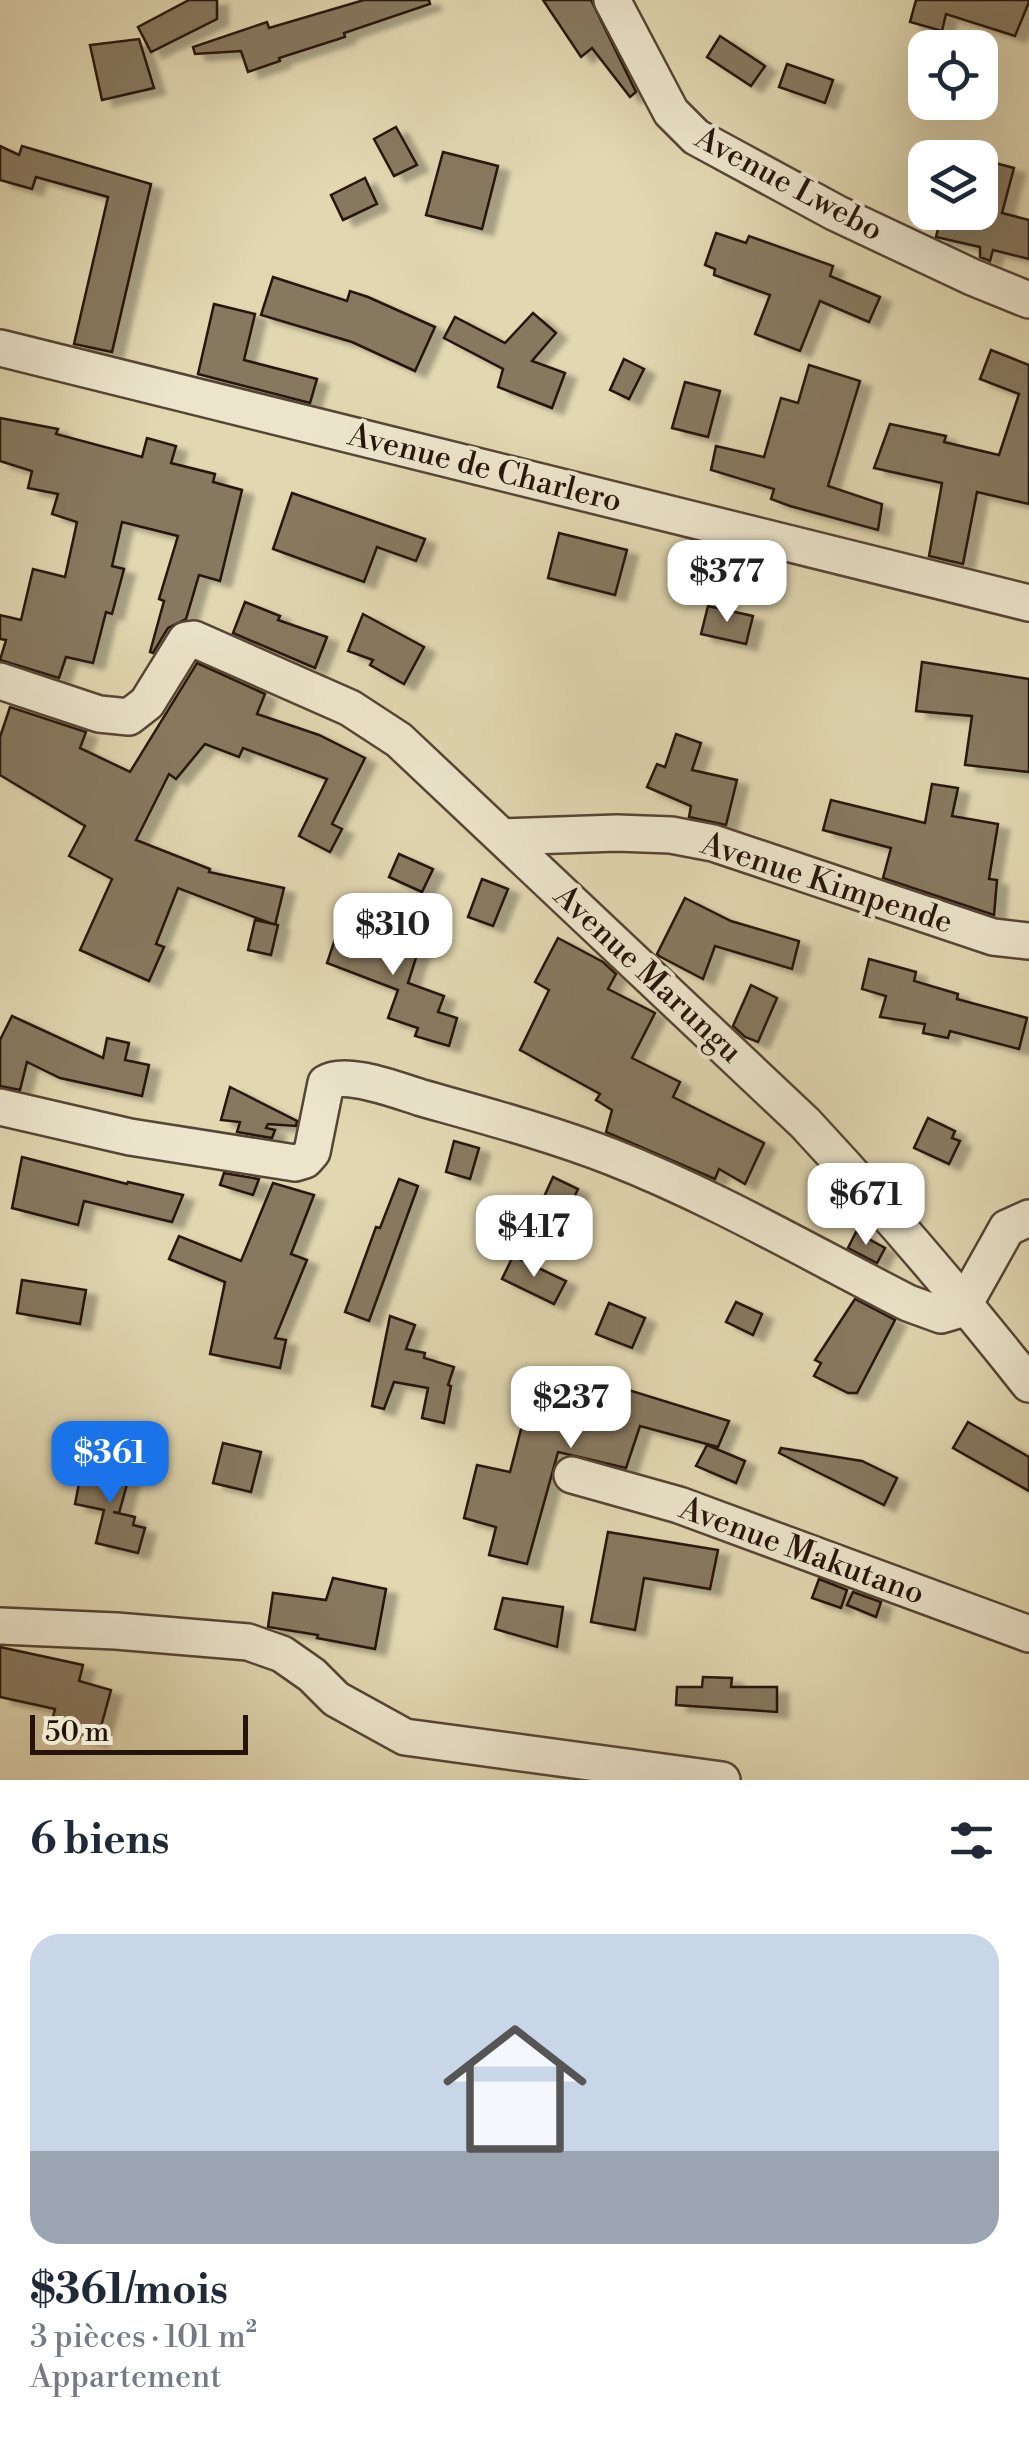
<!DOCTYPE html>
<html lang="fr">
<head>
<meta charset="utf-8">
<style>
	:root { --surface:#fff; --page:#f2f2f3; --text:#1f2937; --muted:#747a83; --line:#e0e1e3; --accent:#1a73e8 }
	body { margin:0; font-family:"Libre Bodoni",serif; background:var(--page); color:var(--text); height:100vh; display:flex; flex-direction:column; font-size:38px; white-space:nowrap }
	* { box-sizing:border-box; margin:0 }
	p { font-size:32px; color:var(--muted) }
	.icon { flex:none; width:55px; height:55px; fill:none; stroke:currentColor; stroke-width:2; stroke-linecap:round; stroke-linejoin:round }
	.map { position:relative; height:1780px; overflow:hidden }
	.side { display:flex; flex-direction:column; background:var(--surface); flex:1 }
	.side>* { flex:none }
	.buttons { position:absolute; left:908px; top:30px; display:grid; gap:20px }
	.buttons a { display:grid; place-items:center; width:90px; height:90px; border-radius:20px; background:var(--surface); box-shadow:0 10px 40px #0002; font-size:50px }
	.scale { position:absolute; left:30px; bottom:25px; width:218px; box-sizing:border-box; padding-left:10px; border:5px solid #26140a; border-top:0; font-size:28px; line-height:35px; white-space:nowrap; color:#26140a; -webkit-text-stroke:8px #ece5cc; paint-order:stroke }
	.price { position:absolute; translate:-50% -85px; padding:0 22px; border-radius:20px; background:#fff; color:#222; font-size:32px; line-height:65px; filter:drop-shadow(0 2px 5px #0008) }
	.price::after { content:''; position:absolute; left:50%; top:60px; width:30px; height:22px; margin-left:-15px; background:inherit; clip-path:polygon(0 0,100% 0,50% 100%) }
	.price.active { background:var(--accent); color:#fff }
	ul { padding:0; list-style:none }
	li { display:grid; align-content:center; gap:20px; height:530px; padding:0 30px }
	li+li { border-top:2px solid var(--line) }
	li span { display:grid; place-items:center; height:310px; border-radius:30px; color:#555 }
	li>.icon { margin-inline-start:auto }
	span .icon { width:180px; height:180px; fill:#fffc; stroke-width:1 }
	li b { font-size:42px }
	h2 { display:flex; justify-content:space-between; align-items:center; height:120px; padding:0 30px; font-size:42px }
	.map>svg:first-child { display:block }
</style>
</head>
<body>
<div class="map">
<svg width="1029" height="1780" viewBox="0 0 1029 1780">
	<defs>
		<filter id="shadow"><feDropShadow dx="11" dy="6" stdDeviation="2.5" flood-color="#0004"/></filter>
	</defs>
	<rect width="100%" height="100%" fill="#e1d7b1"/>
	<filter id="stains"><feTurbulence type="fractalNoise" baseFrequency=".002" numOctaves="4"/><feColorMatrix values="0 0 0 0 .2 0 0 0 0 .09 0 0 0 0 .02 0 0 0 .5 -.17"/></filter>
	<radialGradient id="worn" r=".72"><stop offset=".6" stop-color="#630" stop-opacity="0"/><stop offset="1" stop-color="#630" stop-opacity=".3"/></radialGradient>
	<g fill="#877961" stroke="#26140a" stroke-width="2.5" filter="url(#shadow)">
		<path d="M 189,0 L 217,0 L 217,19 L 151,52 L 138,27 Z"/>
		<path d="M 364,0 L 429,0 L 430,4 L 344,33 L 345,37 L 279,58 L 280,61 L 248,72 L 241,51 L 195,54 L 193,47 L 267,22 L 269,28 Z"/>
		<path d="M 543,0 L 591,0 L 636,92 L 630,97 L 592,48 L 581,57 Z"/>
		<path d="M 916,0 L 1029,0 L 1029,2 L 1015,36 L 946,14 L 942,31 L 910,22 Z"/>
		<path d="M 720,36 L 765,66 L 751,86 L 707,57 Z"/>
		<path d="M 139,39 L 154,88 L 102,100 L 90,45 Z"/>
		<path d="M 787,64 L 833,80 L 825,103 L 779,87 Z"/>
		<path d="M 396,127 L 417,165 L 394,176 L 374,139 Z"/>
		<path d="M 0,146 L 19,155 L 22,146 L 151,184 L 112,352 L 74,344 L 108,197 L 36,177 L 32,189 L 0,180 Z"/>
		<path d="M 443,152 L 498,166 L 482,229 L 426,215 Z"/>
		<path d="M 980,159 L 1014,168 L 1002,213 L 1029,220 L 1029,259 L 993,250 L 990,261 L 980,257 L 980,247 L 936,237 L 942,212 L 980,212 Z"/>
		<path d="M 365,178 L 377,204 L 343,220 L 331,195 Z"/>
		<path d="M 716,233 L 746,243 L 749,236 L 833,266 L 830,276 L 880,297 L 869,322 L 820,301 L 800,351 L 755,334 L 770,295 L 714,275 L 715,269 L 705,265 Z"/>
		<path d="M 273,277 L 347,301 L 350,291 L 368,297 L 435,327 L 415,371 L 352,342 L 261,315 Z"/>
		<path d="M 214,304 L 255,314 L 244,360 L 317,379 L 310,403 L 198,374 Z"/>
		<path d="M 533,313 L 556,333 L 532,361 L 565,373 L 552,408 L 498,387 L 503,369 L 444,338 L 455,317 L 505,343 Z"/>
		<path d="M 991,350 L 1029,365 L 1029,504 L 977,492 L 963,564 L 929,556 L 942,483 L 874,468 L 890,424 L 946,436 L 944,442 L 999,455 L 1019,394 L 980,379 Z"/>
		<path d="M 624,359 L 644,369 L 629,399 L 610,390 Z"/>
		<path d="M 809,365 L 860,381 L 828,486 L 882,504 L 878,530 L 790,506 L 771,499 L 774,489 L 711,470 L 716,446 L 764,457 L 781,398 L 798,403 Z"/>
		<path d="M 685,382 L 720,391 L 708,437 L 672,428 Z"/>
		<path d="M 0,418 L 58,429 L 56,434 L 142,457 L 147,438 L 176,446 L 171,463 L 215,474 L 213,482 L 242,490 L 220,581 L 199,575 L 186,619 L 168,628 L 153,653 L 150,652 L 164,601 L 159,599 L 178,536 L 122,522 L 112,566 L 124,569 L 112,614 L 106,612 L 93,663 L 66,657 L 59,678 L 0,660 L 6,640 L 0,639 L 0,615 L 21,620 L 33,569 L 65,577 L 77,522 L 52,514 L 58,494 L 28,488 L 32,471 L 0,461 Z"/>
		<path d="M 292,493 L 425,539 L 416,561 L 377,547 L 364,582 L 273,549 Z"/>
		<path d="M 559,533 L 627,550 L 615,595 L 548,578 Z"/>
		<path d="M 245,602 L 280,616 L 278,620 L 327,637 L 315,668 L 233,633 Z"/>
		<path d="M 708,606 L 753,616 L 746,644 L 701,634 Z"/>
		<path d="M 363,614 L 424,647 L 404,684 L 370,665 L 373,660 L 348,651 Z"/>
		<path d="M 922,662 L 1029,679 L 1029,772 L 965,765 L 972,716 L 916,711 Z"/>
		<path d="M 197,663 L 265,694 L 257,714 L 319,735 L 365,758 L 332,824 L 342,829 L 330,852 L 299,836 L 327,779 L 243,748 L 239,757 L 205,744 L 176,779 L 169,774 L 136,840 L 210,869 L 209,872 L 284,888 L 275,925 L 178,888 L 156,944 L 164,947 L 149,981 L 80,950 L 112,879 L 69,856 L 85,826 L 0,775 L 0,737 L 10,707 L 86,732 L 80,748 L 130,772 Z"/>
		<path d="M 676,734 L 701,743 L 692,770 L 737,780 L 726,825 L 689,817 L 691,806 L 647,787 L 657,764 L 665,767 Z"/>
		<path d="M 932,784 L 958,788 L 952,816 L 998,824 L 989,879 L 997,880 L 994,915 L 883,878 L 891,848 L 823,830 L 831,800 L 925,823 Z"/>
		<path d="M 399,854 L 433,869 L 422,892 L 389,877 Z"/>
		<path d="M 482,879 L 508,889 L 493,926 L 468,917 Z"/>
		<path d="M 685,898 L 731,921 L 799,941 L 792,969 L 715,946 L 703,979 L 659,956 L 657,954 Z"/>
		<path d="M 255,920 L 278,925 L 271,955 L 248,950 Z"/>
		<path d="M 341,921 L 420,945 L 408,983 L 444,996 L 438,1012 L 457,1018 L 449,1046 L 415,1036 L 418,1028 L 388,1018 L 398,990 L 327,963 Z"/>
		<path d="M 558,938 L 603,962 L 616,974 L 608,989 L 655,1013 L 632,1058 L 680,1082 L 673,1097 L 764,1143 L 745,1184 L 719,1169 L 715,1179 L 606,1132 L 612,1110 L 596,1100 L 600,1094 L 520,1050 L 549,990 L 535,982 Z"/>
		<path d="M 869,959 L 916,972 L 914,981 L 958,994 L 957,999 L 1027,1018 L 1019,1049 L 950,1031 L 948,1038 L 923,1033 L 925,1024 L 880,1017 L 886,996 L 862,989 Z"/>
		<path d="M 751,985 L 777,998 L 758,1042 L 745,1037 L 733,1026 Z"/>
		<path d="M 12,1016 L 103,1058 L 107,1038 L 129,1043 L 125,1060 L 149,1065 L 142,1096 L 60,1078 L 27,1062 L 20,1090 L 0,1086 L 0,1040 Z"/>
		<path d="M 230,1087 L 297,1121 L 296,1126 L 268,1124 L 266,1128 L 275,1130 L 272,1138 L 237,1132 L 240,1122 L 221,1120 Z"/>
		<path d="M 928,1118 L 955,1131 L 952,1138 L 960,1141 L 949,1164 L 914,1148 Z"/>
		<path d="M 454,1141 L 479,1148 L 470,1179 L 446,1172 Z"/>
		<path d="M 22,1157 L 127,1184 L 128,1182 L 183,1195 L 172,1222 L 84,1201 L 78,1225 L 12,1208 Z"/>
		<path d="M 224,1173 L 259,1179 L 253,1195 L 220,1185 Z"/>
		<path d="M 553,1177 L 578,1189 L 563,1221 L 538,1210 Z"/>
		<path d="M 399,1179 L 418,1186 L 369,1321 L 345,1312 L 376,1227 L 380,1228 Z"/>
		<path d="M 273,1183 L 314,1195 L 291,1254 L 307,1260 L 275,1338 L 286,1340 L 280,1368 L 210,1354 L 225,1282 L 169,1259 L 179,1236 L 241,1261 Z"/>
		<path d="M 856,1232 L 885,1248 L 877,1263 L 848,1248 Z"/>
		<path d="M 513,1256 L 566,1281 L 554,1304 L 502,1279 Z"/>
		<path d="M 22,1280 L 86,1290 L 80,1324 L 17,1313 Z"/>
		<path d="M 855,1299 L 895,1320 L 857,1393 L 848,1393 L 814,1376 L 821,1363 L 815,1360 Z"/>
		<path d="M 736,1302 L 762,1314 L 753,1335 L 726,1322 Z"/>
		<path d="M 609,1303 L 645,1318 L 632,1348 L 596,1334 Z"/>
		<path d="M 390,1316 L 415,1325 L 406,1349 L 425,1353 L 424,1358 L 454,1367 L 448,1385 L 451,1386 L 444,1423 L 422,1418 L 428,1388 L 394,1382 L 384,1409 L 372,1406 Z"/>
		<path d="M 545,1373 L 578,1382 L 580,1375 L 729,1421 L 718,1447 L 640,1426 L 626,1468 L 558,1452 L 527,1564 L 489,1555 L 496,1527 L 464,1518 L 477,1465 L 510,1472 L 528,1402 L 536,1403 Z"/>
		<path d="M 968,1422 L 1029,1457 L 1029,1491 L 953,1448 Z"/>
		<path d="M 223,1443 L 261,1452 L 251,1492 L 213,1483 Z"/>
		<path d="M 707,1445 L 745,1461 L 736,1483 L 696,1466 Z"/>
		<path d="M 781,1448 L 862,1461 L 897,1478 L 884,1505 L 779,1453 Z"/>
		<path d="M 101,1461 L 131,1470 L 119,1513 L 113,1512 L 135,1517 L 133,1525 L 145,1528 L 138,1553 L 96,1543 L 104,1510 L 75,1504 L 81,1473 L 96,1475 Z"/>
		<path d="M 608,1532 L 718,1550 L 710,1589 L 644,1578 L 635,1630 L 591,1622 Z"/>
		<path d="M 333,1578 L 386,1589 L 375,1649 L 317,1638 L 318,1635 L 268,1627 L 273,1593 L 326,1600 Z"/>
		<path d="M 819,1579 L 847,1590 L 841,1608 L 812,1598 Z"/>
		<path d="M 853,1592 L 881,1602 L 876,1617 L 847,1605 Z"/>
		<path d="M 503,1598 L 563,1607 L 557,1647 L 495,1629 Z"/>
		<path d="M 0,1647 L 83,1665 L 79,1681 L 111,1690 L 97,1741 L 50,1729 L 55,1709 L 0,1697 Z"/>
		<path d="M 703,1677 L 732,1678 L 731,1687 L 777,1687 L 777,1712 L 676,1705 L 677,1687 L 702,1687 Z"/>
	</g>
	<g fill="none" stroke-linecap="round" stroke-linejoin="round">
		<defs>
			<g id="street">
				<path d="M 612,0 L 671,112 L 696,137 L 836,213 L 972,277 L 1029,300"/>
				<path d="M 0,348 L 1029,603"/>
				<path d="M 0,681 L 99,714 L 129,717 L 147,703 L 186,640 L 194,639 L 350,708 L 399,740 L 805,1123 C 883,1207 958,1294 1029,1384"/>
				<path d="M 504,837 L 617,833 L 671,835 L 713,843 L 993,937 L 1029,941"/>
				<path d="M 0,1107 L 130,1137 L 295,1163 L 305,1160 L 312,1152 L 326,1083 C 346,1070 399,1091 422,1098 C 486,1116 550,1133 612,1157 C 714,1197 810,1253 908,1303 L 941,1315 L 958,1310 L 965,1303 L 1007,1228 L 1029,1218"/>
				<path d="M 572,1475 L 679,1505 L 1029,1634"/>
				<path d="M 0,1626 L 116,1631 L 248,1642 L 282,1654 L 312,1675 L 336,1699 L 405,1737 L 722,1780"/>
			</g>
		</defs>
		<use href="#street" stroke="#554534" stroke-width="40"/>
		<use href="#street" stroke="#ece5cc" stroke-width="35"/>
	</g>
	<g text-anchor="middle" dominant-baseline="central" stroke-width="8" stroke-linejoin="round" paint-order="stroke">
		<g font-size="32" fill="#26140a" stroke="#ece5cc">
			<text transform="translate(789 184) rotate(28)">Avenue Lwebo</text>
			<text transform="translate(485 468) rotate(14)">Avenue de Charlero</text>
			<text transform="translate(827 883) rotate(18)">Avenue Kimpende</text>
			<text transform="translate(648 974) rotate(43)">Avenue Marungu</text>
			<text transform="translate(802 1551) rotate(20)">Avenue Makutano</text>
		</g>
	</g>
	<rect width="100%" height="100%" filter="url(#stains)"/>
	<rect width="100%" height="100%" fill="url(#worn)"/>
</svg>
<div class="buttons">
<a><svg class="icon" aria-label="locate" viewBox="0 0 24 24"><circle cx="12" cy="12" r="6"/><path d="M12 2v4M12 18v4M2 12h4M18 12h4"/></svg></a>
<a><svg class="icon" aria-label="layers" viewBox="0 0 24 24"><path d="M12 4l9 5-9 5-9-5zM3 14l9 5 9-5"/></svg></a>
</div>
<div class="scale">50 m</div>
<b class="price" style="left:727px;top:625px">$377</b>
<b class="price" style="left:393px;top:978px">$310</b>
<b class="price" style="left:866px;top:1248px">$671</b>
<b class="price" style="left:534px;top:1280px">$417</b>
<b class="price" style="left:571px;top:1451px">$237</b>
<b class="price active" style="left:110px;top:1506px">$361</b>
</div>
<section class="side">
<h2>6 biens<svg class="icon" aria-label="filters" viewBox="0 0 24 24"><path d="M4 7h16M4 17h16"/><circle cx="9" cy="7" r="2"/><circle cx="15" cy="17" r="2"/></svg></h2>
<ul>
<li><span style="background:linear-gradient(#c9d6e8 70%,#9aa5b1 0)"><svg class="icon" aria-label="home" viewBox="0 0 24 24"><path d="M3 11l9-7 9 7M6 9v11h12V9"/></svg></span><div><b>$361/mois</b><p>3 pièces · 101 m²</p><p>Appartement</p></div></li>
</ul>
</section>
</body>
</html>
